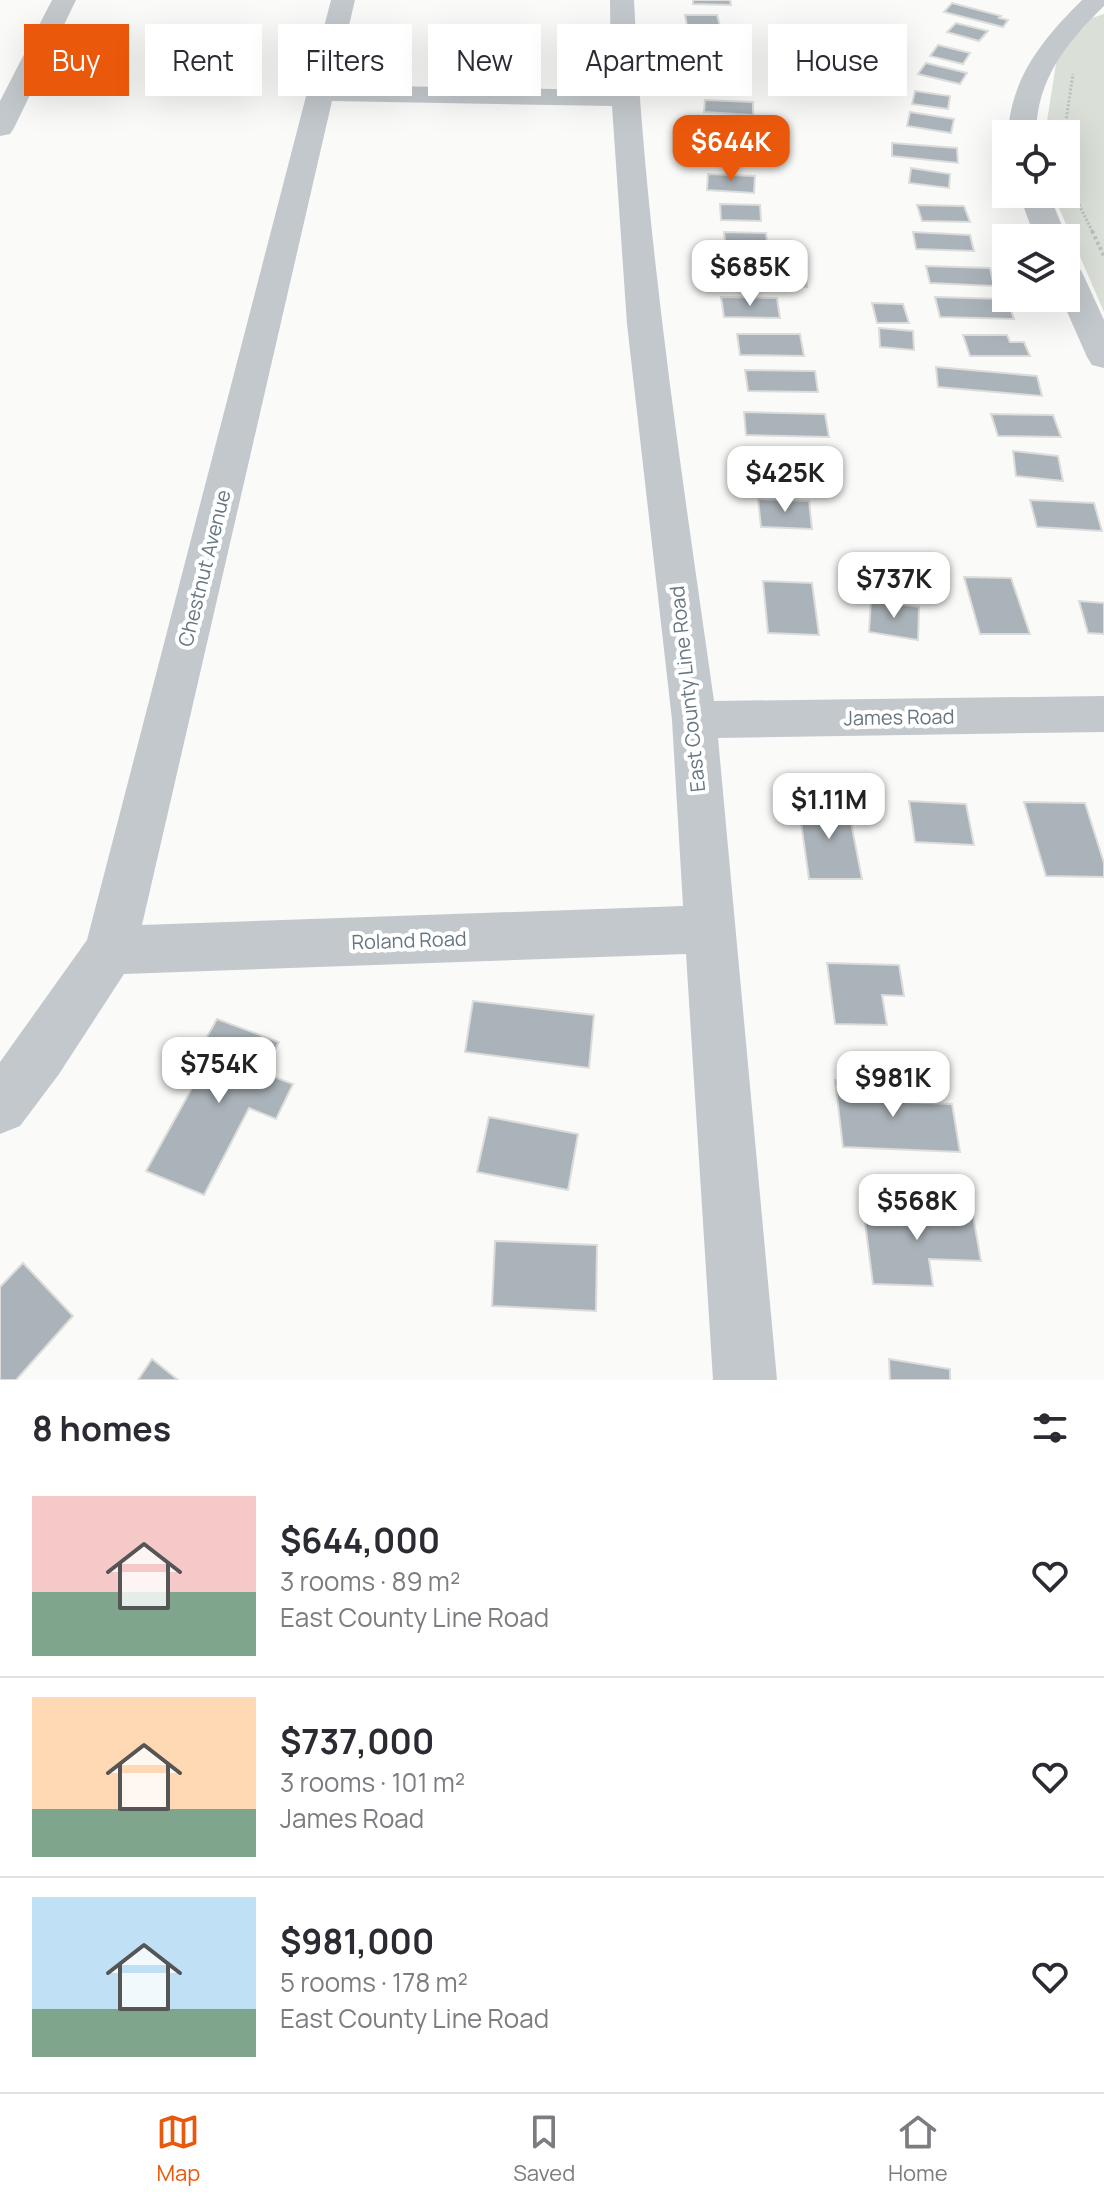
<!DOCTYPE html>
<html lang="en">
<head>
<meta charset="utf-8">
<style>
	:root { --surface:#fff; --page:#f7f7f7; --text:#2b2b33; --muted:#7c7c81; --line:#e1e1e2; --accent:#ea580c }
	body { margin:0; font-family:Manrope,sans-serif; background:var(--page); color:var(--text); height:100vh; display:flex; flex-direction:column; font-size:30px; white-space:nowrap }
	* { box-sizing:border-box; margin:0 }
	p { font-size:26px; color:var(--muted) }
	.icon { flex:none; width:44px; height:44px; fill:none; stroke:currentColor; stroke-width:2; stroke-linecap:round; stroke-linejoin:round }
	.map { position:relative; height:1380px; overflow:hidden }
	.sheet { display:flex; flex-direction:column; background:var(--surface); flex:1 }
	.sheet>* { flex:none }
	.hud { position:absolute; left:24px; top:24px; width:1056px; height:72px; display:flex; gap:16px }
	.tools { position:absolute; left:992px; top:120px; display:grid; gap:16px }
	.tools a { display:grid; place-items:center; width:88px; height:88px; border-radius:0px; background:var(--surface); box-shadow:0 8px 32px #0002; font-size:40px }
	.price { position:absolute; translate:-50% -68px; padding:0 18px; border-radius:16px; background:#fff; color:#222; font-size:26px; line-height:52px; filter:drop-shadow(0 2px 4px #0008) }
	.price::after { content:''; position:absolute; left:50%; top:48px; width:24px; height:18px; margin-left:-12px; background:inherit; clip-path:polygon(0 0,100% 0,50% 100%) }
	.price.on { background:var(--accent); color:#fff }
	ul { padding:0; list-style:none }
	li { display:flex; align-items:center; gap:24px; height:200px; padding:0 32px }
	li+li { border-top:2px solid var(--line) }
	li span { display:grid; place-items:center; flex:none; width:224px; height:160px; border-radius:0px; color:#555 }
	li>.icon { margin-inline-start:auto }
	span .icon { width:96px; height:96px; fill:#fffc; stroke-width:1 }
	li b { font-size:34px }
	h2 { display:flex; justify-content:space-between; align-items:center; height:96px; padding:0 32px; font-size:34px }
	.tag { padding:0 28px; border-radius:0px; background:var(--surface); box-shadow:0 8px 32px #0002; font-size:28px; line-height:72px }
	.tag.on { background:var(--accent); color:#fff }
	.dock { display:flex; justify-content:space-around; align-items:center; height:112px; border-top:2px solid var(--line); background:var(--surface); font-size:22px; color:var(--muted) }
	.dock a { display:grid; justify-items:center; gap:4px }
	.dock .on { color:var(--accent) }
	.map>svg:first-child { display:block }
</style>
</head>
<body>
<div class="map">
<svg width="1104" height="1380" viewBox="0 0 1104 1380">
	<rect width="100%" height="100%" fill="#fafaf8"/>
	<path fill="#dadfd7" d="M 1104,14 L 1104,312 L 1053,194 L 1066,194 L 1066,134 L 1045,134 L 1057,57 L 1092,18 Z"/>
	<g fill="#aab3b9" stroke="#dcdcda" stroke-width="2">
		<path d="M 693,0 L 730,0 L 731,5 L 693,4 Z"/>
		<path d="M 952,3 L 1001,16 L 999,18 L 1008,20 L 1003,27 L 944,12 Z"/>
		<path d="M 685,15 L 717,15 L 720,26 L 687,26 Z"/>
		<path d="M 956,23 L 988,31 L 979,41 L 947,32 Z"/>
		<path d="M 695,32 L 748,36 L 746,47 L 693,44 Z"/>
		<path d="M 938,45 L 970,53 L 963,64 L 930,56 Z"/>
		<path d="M 697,53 L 745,56 L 745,69 L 697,66 Z"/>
		<path d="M 926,63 L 967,73 L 960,84 L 918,74 Z"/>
		<path d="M 701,75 L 747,77 L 747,87 L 700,89 Z"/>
		<path d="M 915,91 L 950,96 L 948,109 L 912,104 Z"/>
		<path d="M 705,100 L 753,102 L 753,115 L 704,112 Z"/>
		<path d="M 910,112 L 954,119 L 951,133 L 907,126 Z"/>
		<path d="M 707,123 L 752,123 L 755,137 L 710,137 Z"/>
		<path d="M 892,143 L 957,148 L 958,163 L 892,156 Z"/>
		<path d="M 713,149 L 768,152 L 768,166 L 712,163 Z"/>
		<path d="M 911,168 L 950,174 L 949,188 L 909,183 Z"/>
		<path d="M 708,174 L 755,176 L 754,193 L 707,190 Z"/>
		<path d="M 720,204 L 760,205 L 761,221 L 721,220 Z"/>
		<path d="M 917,205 L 964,206 L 970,222 L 922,221 Z"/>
		<path d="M 724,232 L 766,233 L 768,251 L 726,250 Z"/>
		<path d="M 913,232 L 970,235 L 974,251 L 916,249 Z"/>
		<path d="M 730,265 L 805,268 L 807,287 L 731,283 Z"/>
		<path d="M 926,266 L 990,268 L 994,286 L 930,283 Z"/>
		<path d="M 721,297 L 777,298 L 780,318 L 724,317 Z"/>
		<path d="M 935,297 L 1007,299 L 1014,319 L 940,317 Z"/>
		<path d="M 872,303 L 903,304 L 909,323 L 877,323 Z"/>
		<path d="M 879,328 L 913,331 L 914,350 L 880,347 Z"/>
		<path d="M 737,334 L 800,334 L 804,356 L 740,355 Z"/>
		<path d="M 963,335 L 1007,335 L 1010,342 L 1024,342 L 1030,356 L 970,356 Z"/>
		<path d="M 936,367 L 1037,376 L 1042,396 L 938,387 Z"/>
		<path d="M 745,370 L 815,371 L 818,392 L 748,391 Z"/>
		<path d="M 744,412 L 825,414 L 829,437 L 746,435 Z"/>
		<path d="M 991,414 L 1053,415 L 1061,437 L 998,436 Z"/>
		<path d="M 752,451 L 800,454 L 802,480 L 752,477 Z"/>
		<path d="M 1013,451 L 1058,456 L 1063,481 L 1016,476 Z"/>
		<path d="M 758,499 L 809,501 L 812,529 L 761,527 Z"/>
		<path d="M 1030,500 L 1094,503 L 1102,531 L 1037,527 Z"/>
		<path d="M 964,577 L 1011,578 L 1030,634 L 980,634 Z"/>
		<path d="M 763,581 L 812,583 L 819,635 L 768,633 Z"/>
		<path d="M 871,600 L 919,607 L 918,640 L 869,632 Z"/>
		<path d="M 1079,601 L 1104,603 L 1104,634 L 1088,633 Z"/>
		<path d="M 798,801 L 847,802 L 862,879 L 809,879 Z"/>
		<path d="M 909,801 L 966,804 L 974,845 L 915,842 Z"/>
		<path d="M 1024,802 L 1085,803 L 1104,863 L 1104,877 L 1046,876 Z"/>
		<path d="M 827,963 L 899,965 L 904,996 L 882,995 L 887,1025 L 835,1024 Z"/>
		<path d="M 473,1001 L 594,1015 L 589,1068 L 465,1052 Z"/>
		<path d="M 217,1019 L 279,1042 L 263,1073 L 293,1084 L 276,1119 L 249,1108 L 204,1195 L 146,1171 L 206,1063 L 195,1058 Z"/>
		<path d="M 835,1080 L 899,1082 L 902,1102 L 952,1104 L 960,1152 L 843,1147 Z"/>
		<path d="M 489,1117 L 578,1134 L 568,1190 L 477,1172 Z"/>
		<path d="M 863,1207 L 972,1210 L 981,1261 L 929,1259 L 933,1286 L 873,1284 Z"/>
		<path d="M 495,1241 L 597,1245 L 596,1311 L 492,1306 Z"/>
		<path d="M 23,1263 L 73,1316 L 16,1380 L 0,1380 L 0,1287 Z"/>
		<path d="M 152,1359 L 178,1380 L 138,1380 Z"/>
		<path d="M 889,1359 L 950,1369 L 950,1380 L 890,1380 Z"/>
	</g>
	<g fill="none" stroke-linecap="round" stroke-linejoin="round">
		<g stroke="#bbbfc2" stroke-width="3" stroke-dasharray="2 2" stroke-linecap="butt">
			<path d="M 1064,134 L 1073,74"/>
			<path d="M 1066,163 L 1071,188 L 1093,233"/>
		</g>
		<path stroke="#bbbfc2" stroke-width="4" stroke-dasharray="3 3" stroke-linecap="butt" d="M 1092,231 L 1104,256"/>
		<g fill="#c3c8cc" fill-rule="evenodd">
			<path d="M 52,0 L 76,0 L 14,128 L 10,134 L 0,136 L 0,101 Z"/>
			<path d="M 331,0 L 355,0 L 335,85 L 611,90 L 610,0 L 634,0 C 645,235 681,468 714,701 L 1104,696 L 1104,732 L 718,738 L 777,1380 L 713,1380 L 686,954 L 124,974 L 59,1074 L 20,1126 L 0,1134 L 0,1062 L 87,940 ZM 332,101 L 612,106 L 627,324 L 672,720 L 683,906 L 142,925 Z"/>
			<path d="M 1082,0 L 1104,0 L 1104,6 C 1066,44 1037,78 1036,134 L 1008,134 C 1011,77 1043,39 1082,0 Z"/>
			<path d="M 1019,194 L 1049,194 L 1067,238 L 1066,239 L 1035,238 Z"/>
			<path d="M 1066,262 L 1077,265 L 1082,272 L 1104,320 L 1104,368 L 1092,365 L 1087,357 L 1061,298 L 1066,298 Z"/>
		</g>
	</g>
	<g text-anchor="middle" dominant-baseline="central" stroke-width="8" stroke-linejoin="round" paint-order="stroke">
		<g font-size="20" fill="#657683" stroke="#fff">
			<text transform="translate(204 568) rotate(-76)">Chestnut Avenue</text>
			<text transform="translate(687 689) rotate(-96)">East County Line Road</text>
			<text transform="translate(899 717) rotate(-1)">James Road</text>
			<text transform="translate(409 940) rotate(-2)">Roland Road</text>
		</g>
	</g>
</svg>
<div class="tools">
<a><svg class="icon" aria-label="locate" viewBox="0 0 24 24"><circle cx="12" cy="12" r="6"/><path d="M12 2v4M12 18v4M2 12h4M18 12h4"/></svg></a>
<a><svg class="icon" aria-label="layers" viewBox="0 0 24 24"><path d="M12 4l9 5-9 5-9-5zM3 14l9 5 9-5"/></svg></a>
</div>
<b class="price on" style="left:731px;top:183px">$644K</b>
<b class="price" style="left:750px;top:308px">$685K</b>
<b class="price" style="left:785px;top:514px">$425K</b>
<b class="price" style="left:894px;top:620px">$737K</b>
<b class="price" style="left:829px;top:841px">$1.11M</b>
<b class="price" style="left:219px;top:1105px">$754K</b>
<b class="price" style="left:893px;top:1119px">$981K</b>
<b class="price" style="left:917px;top:1242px">$568K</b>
<div class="hud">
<a class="tag on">Buy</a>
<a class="tag">Rent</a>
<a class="tag">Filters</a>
<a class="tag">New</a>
<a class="tag">Apartment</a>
<a class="tag">House</a>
</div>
</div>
<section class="sheet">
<h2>8 homes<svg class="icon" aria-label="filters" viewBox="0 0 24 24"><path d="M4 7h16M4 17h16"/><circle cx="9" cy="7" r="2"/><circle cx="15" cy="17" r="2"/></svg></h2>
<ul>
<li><span style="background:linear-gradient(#f6c9c9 60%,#7fa58c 0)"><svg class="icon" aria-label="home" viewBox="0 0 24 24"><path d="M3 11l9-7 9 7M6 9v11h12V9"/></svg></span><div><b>$644,000</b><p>3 rooms · 89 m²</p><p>East County Line Road</p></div><svg class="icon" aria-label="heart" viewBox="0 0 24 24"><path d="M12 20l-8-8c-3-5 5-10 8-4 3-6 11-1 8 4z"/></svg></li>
<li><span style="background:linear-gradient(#ffd9b3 70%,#7fa58c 0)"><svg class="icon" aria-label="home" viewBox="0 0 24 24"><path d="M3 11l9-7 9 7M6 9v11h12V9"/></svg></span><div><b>$737,000</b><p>3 rooms · 101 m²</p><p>James Road</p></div><svg class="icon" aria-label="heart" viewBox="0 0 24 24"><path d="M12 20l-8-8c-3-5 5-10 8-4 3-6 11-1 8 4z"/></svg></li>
<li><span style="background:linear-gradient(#bfe0f5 70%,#7fa58c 0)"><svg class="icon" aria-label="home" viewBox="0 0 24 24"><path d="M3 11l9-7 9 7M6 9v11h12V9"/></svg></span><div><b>$981,000</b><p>5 rooms · 178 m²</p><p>East County Line Road</p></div><svg class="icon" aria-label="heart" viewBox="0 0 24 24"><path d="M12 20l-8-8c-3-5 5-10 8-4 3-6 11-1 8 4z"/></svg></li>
</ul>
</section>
<nav class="dock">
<a class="on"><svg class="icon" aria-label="map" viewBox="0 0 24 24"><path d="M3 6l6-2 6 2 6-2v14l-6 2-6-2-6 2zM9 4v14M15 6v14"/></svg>Map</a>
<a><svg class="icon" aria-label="saved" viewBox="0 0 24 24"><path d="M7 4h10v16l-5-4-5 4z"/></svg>Saved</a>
<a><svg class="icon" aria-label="home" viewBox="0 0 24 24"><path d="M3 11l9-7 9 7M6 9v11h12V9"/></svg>Home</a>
</nav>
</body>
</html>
